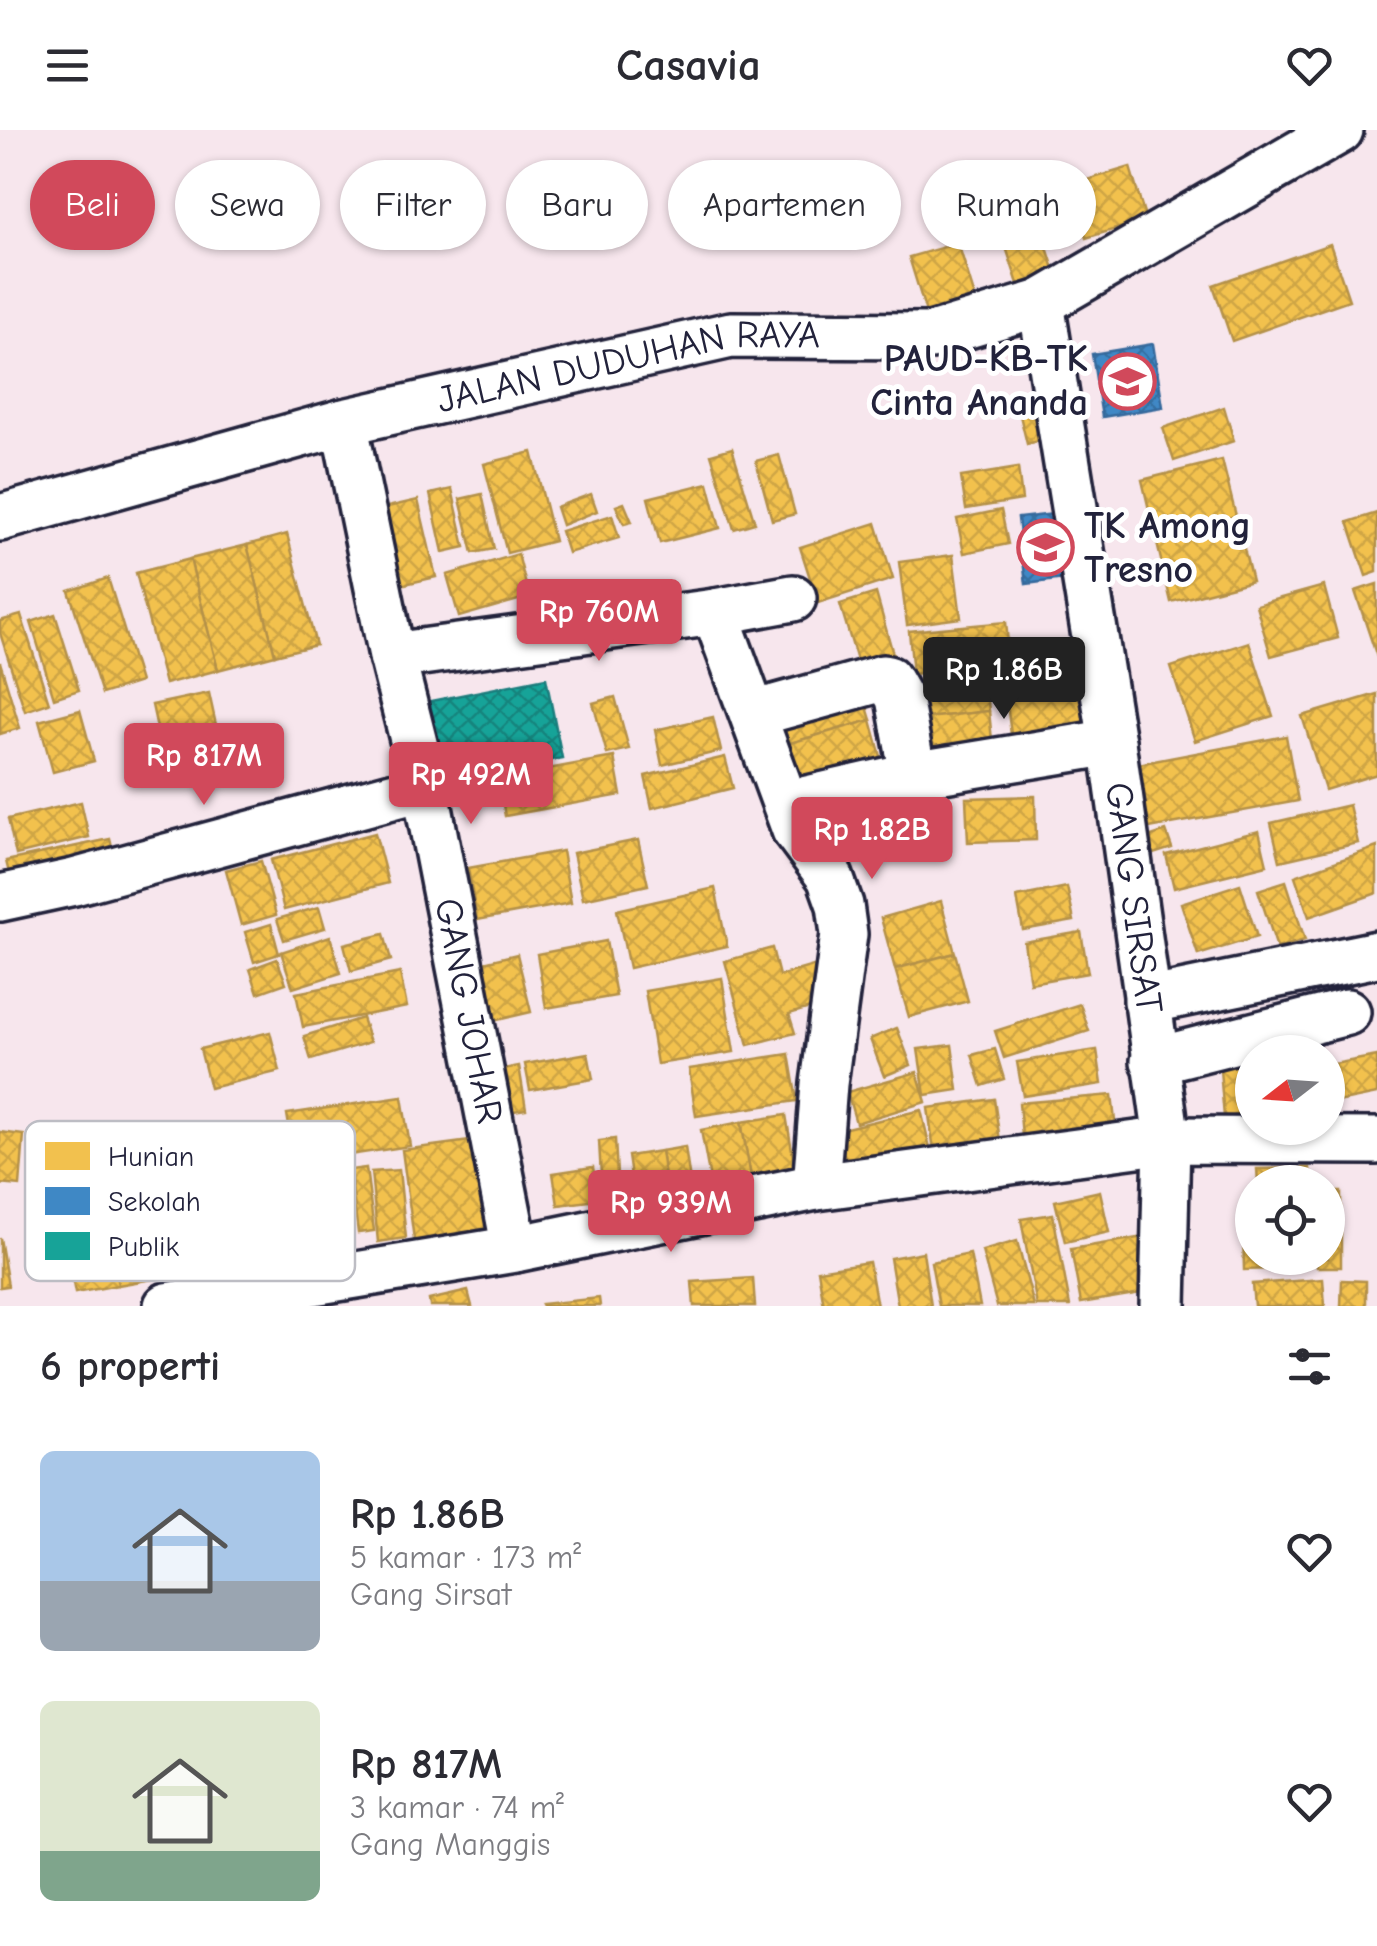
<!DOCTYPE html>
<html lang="id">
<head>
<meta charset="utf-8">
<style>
	:root { --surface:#fff; --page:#f2f2f3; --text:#2b2b33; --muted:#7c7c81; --accent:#d1495b }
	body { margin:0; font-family:"Comic Neue",sans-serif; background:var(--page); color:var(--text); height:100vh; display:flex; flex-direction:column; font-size:38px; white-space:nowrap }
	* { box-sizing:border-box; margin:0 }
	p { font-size:32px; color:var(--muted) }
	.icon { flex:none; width:55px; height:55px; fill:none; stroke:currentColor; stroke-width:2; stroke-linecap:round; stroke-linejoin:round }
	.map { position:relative; height:1176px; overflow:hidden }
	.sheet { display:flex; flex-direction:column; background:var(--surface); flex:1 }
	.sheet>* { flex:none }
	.guide { position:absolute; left:30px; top:30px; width:1318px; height:90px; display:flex; gap:20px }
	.needle { width:65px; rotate:253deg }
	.buttons { position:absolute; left:1235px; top:905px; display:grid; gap:20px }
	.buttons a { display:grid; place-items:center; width:110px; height:110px; border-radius:50%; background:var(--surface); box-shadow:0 2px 8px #0004; font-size:50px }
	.price { position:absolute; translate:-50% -85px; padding:0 22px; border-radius:10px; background:var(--accent); color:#fff; font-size:32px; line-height:65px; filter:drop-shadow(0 2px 5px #0008) }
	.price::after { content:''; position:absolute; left:50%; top:60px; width:30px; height:22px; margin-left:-15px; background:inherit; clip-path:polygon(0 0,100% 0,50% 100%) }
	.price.current { background:#222; color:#fff }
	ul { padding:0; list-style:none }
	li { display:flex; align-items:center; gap:30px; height:250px; padding:0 40px }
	li span { display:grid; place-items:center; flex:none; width:280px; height:200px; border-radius:15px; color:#555 }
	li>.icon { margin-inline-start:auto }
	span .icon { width:120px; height:120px; fill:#fffc; stroke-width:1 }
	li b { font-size:42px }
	h2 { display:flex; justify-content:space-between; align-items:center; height:120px; padding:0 40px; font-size:42px }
	.tag { padding:0 35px; border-radius:45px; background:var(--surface); box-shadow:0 2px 8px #0004; font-size:35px; line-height:90px }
	.tag.current { background:var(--accent); color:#fff }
	header { display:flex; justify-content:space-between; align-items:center; height:130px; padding:0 40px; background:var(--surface); font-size:45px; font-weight:700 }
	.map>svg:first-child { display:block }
</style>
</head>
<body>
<header><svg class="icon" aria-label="menu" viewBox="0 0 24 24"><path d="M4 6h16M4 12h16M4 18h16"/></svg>Casavia<svg class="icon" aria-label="heart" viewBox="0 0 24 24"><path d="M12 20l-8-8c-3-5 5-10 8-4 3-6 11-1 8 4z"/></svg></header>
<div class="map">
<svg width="1377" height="1176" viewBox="0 0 1377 1176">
	<defs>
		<pattern id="homes-cross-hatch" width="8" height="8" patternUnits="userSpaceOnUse" patternTransform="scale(2.5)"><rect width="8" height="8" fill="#f2c14e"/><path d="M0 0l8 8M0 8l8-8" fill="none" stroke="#cfa645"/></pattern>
		<pattern id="schools-cross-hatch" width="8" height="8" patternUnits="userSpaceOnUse" patternTransform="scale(2.5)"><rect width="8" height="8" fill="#3f88c5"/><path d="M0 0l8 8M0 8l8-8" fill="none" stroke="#346fa1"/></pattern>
		<pattern id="public-cross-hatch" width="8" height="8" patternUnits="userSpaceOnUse" patternTransform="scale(2.5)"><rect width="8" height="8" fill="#17a398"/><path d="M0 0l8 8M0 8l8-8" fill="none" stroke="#14847d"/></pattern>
	</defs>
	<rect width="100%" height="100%" fill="#f7e6ed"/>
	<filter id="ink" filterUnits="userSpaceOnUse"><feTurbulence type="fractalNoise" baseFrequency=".01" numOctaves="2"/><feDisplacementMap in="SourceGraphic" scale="20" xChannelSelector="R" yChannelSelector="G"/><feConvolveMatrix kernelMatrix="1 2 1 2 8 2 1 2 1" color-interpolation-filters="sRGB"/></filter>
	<g filter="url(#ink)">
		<g fill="url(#homes-cross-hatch)" stroke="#b49148" stroke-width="2.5">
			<path d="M 1130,37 L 1146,90 L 1086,108 L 1070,55 Z"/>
			<path d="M 1039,93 L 1057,148 L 1020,160 L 1002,105 Z"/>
			<path d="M 958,113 L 977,174 L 928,189 L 909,127 Z"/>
			<path d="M 1330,114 L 1349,170 L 1232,211 L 1213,155 Z"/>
			<path d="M 1050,260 L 1062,305 L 1027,314 L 1016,269 Z"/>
			<path d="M 1224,277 L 1234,311 L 1174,331 L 1163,298 Z"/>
			<path d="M 732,318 L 755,393 L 734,399 L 711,324 Z"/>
			<path d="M 532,322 L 554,411 L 507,423 L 484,334 Z"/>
			<path d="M 779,325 L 795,384 L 772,390 L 756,331 Z"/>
			<path d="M 1222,330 L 1236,386 L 1155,405 L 1142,350 Z"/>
			<path d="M 1018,338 L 1022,370 L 966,379 L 961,347 Z"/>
			<path d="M 708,353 L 720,398 L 660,413 L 648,368 Z"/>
			<path d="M 452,359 L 465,417 L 443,422 L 430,364 Z"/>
			<path d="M 482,364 L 494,419 L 473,423 L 460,369 Z"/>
			<path d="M 591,364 L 597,381 L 562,395 L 556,377 Z"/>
			<path d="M 418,370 L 436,447 L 396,456 L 379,379 Z"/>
			<path d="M 624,373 L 632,392 L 624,394 L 616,376 Z"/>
			<path d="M 1001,380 L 1008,414 L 964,423 L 957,389 Z"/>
			<path d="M 1377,383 L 1377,442 L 1366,446 L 1348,392 Z"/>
			<path d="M 612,385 L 619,408 L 568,423 L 561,401 Z"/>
			<path d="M 1236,386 L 1252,451 L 1171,472 L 1155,405 Z"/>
			<path d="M 876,393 L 893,449 L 818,473 L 800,417 Z"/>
			<path d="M 287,404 L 316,515 L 275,525 L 247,415 Z"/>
			<path d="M 247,415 L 275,525 L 218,540 L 190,429 Z"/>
			<path d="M 518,424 L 529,467 L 459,487 L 447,445 Z"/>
			<path d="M 953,425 L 961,488 L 907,495 L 899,432 Z"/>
			<path d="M 190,429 L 218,540 L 165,554 L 136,443 Z"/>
			<path d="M 108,448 L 140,552 L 102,564 L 69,461 Z"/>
			<path d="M 1377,454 L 1377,527 L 1355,461 Z"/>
			<path d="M 1324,456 L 1338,508 L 1271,526 L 1256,475 Z"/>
			<path d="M 876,463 L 893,524 L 858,534 L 840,474 Z"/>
			<path d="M 55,484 L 79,560 L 54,568 L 31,492 Z"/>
			<path d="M 21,485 L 49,573 L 25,581 L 0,503 L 0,491 Z"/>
			<path d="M 1006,492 L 1010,534 L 913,544 L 909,501 Z"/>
			<path d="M 1249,512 L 1273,586 L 1195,611 L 1171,537 Z"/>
			<path d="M 1090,524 L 1101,606 L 1013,619 L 1002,537 Z"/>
			<path d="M 0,532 L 20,598 L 0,604 Z"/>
			<path d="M 985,545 L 989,581 L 918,589 L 915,552 Z"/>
			<path d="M 861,557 L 871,590 L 776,617 L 767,583 Z"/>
			<path d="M 209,563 L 225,636 L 168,649 L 152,575 Z"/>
			<path d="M 1377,564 L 1377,644 L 1325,660 L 1302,586 Z"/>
			<path d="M 615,567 L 629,619 L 607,624 L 593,573 Z"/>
			<path d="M 80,580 L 94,631 L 53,642 L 39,591 Z"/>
			<path d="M 989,581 L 994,630 L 923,637 L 918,589 Z"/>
			<path d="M 713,587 L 721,621 L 662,635 L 655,600 Z"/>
			<path d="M 871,590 L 885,641 L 790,667 L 776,617 Z"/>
			<path d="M 1286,606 L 1298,671 L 1149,698 L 1138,634 Z"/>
			<path d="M 614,627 L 621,665 L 505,686 L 498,648 Z"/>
			<path d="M 725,627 L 733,658 L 652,678 L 645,646 Z"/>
			<path d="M 1035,666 L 1036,710 L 968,712 L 966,668 Z"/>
			<path d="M 81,672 L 89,707 L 16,725 L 8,689 Z"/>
			<path d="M 1349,675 L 1358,713 L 1280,731 L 1271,693 Z"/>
			<path d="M 1166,701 L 1172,718 L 1144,727 L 1139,710 Z"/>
			<path d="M 1259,701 L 1267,735 L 1174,758 L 1166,725 Z"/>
			<path d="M 375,703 L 388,753 L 284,780 L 271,730 Z"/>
			<path d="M 110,709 L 117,737 L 13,759 L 6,731 Z"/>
			<path d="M 638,710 L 648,755 L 583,769 L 573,723 Z"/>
			<path d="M 1377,717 L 1377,763 L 1309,787 L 1295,746 Z"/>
			<path d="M 562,721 L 571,773 L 477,790 L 468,738 Z"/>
			<path d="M 261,731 L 276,785 L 241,795 L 226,740 Z"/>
			<path d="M 1286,751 L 1305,810 L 1277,818 L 1258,760 Z"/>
			<path d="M 1240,754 L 1257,807 L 1198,825 L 1181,773 Z"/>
			<path d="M 1067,757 L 1074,791 L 1023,800 L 1017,767 Z"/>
			<path d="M 715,758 L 727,816 L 629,838 L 617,780 Z"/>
			<path d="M 941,771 L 955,823 L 895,839 L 881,788 Z"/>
			<path d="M 319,777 L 325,798 L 284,810 L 277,789 Z"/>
			<path d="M 271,794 L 279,824 L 254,832 L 245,802 Z"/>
			<path d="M 1081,802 L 1088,843 L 1030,853 L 1024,812 Z"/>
			<path d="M 384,804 L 391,830 L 351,841 L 344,814 Z"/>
			<path d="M 330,806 L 341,843 L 293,858 L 281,822 Z"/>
			<path d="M 606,811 L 616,866 L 546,878 L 537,824 Z"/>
			<path d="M 772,818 L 779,846 L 820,834 L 831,872 L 789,884 L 795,903 L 748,915 L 725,831 Z"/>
			<path d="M 955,823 L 968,871 L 909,887 L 895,839 Z"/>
			<path d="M 517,824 L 531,882 L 476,895 L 463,837 Z"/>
			<path d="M 277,829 L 286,853 L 258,863 L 250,839 Z"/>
			<path d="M 400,843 L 407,877 L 303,897 L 296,863 Z"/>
			<path d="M 722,848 L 734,922 L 657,934 L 645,861 Z"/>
			<path d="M 1080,874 L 1089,901 L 1004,928 L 995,901 Z"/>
			<path d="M 362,888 L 370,912 L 311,930 L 304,906 Z"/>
			<path d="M 897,898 L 911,935 L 884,946 L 870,909 Z"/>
			<path d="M 270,902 L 280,941 L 210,958 L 200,919 Z"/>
			<path d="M 952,915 L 958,960 L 925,965 L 918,919 Z"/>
			<path d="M 995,919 L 1004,949 L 982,956 L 972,925 Z"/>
			<path d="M 1097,920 L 1102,954 L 1023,966 L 1017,932 Z"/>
			<path d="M 588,923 L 593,949 L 530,960 L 525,934 Z"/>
			<path d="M 789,924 L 797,971 L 696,986 L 689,939 Z"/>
			<path d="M 1252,925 L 1252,997 L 1225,999 L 1219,928 Z"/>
			<path d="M 1377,926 L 1377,964 L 1328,974 L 1328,935 Z"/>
			<path d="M 519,936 L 526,979 L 501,983 L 493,941 Z"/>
			<path d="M 917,942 L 926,972 L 856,993 L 847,962 Z"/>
			<path d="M 1112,965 L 1117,1009 L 1023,1017 L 1019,973 Z"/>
			<path d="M 402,967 L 410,1016 L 295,1033 L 287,984 Z"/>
			<path d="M 994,969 L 1001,1018 L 935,1028 L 928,978 Z"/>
			<path d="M 921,980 L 931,1022 L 844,1043 L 834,1001 Z"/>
			<path d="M 786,985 L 797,1050 L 753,1058 L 741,992 Z"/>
			<path d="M 741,992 L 753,1058 L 713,1066 L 701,1000 Z"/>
			<path d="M 0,1002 L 24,1005 L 20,1056 L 0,1054 Z"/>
			<path d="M 615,1009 L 619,1081 L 603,1082 L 599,1011 Z"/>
			<path d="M 478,1010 L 491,1106 L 415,1117 L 402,1020 Z"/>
			<path d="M 685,1017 L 694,1079 L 670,1082 L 661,1021 Z"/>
			<path d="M 661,1021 L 670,1082 L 637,1087 L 628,1026 Z"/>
			<path d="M 593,1037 L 598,1070 L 558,1075 L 553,1043 Z"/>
			<path d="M 366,1038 L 374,1101 L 358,1103 L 350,1040 Z"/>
			<path d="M 1310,1038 L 1311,1052 L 1258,1052 L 1257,1039 Z"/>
			<path d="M 399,1040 L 406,1108 L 378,1112 L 371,1042 Z"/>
			<path d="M 1100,1061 L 1109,1102 L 1065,1112 L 1055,1071 Z"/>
			<path d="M 1328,1062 L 1341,1062 L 1341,1137 L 1317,1137 L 1317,1128 L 1328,1128 Z"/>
			<path d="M 137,1067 L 153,1149 L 118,1155 L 102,1074 Z"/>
			<path d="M 102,1074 L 118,1155 L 75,1163 L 59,1082 Z"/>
			<path d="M 1053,1084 L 1070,1176 L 1037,1176 L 1021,1089 Z"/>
			<path d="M 1243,1102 L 1252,1102 L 1252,1128 L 1303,1128 L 1303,1138 L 1244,1140 Z"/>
			<path d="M 1144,1107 L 1153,1161 L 1081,1173 L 1071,1119 Z"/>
			<path d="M 0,1108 L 8,1156 L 0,1157 Z"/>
			<path d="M 1017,1111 L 1034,1176 L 997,1176 L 982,1121 Z"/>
			<path d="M 923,1122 L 931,1176 L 898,1176 L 890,1128 Z"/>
			<path d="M 970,1124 L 980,1176 L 939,1176 L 931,1132 Z"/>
			<path d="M 869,1132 L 877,1176 L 824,1176 L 818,1140 Z"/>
			<path d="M 753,1148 L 755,1176 L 694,1176 L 692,1152 Z"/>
			<path d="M 1323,1149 L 1325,1176 L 1254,1176 L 1252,1154 Z"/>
			<path d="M 1342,1150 L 1366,1151 L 1366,1176 L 1341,1176 Z"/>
			<path d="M 468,1161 L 472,1176 L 430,1176 L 429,1170 Z"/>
			<path d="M 599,1168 L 600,1176 L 542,1176 L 541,1174 Z"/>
		</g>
		<g fill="url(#schools-cross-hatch)" stroke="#36699c" stroke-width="2.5">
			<path d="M 1153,214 L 1163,277 L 1102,287 L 1092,224 Z"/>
			<path d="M 1064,383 L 1072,448 L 1026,454 L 1018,388 Z"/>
		</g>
		<path fill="url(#public-cross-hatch)" stroke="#1a7c7c" stroke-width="2.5" d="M 546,548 L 562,628 L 437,652 L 421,573 Z"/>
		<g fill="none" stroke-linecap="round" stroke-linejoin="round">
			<defs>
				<g id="minor">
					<path id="s1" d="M 1041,173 L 1112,612 L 1167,1010 L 1163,1176"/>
					<path id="s2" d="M 344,292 L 392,526 L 425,657 L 515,1119"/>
					<path id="s3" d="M 0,388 L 344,292 L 731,205 L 931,206 L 1041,173 L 1340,0"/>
					<path d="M 715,482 L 795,700 L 830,747 L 840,775 L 844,804 L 824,954 L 816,1057"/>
					<path d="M 392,526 L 715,482 L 793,468"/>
					<path d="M 753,584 L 883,548 L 888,549 L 899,568 L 913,645 L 1112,612"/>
					<path d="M 786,674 L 913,645"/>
					<path d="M 0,768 L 74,752 L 425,657"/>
					<path d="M 1147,871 L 1377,824"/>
					<path d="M 1154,931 L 1347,882"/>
					<path d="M 167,1176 L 515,1119 L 816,1057 L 1167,1010 L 1377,1011"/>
				</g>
			</defs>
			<use href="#minor" stroke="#22223b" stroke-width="52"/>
			<use href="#minor" stroke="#fff" stroke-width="45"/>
		</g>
	</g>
	<defs>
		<symbol id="school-ring" viewBox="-11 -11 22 22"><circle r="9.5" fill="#fff" stroke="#d1495b" stroke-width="1.5"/><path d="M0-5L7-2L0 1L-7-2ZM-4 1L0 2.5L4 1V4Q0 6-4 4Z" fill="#d1495b"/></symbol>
	</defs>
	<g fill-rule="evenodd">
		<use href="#school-ring" x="1096" y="220" width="63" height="63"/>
		<use href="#school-ring" x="1014" y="386" width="63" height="63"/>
	</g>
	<g text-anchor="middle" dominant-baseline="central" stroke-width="10" stroke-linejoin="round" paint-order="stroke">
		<g font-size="38" font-weight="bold" fill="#22223b" stroke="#fff" text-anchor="end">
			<text x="1088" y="229">PAUD-KB-TK<tspan x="1088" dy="44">Cinta Ananda</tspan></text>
			<text x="1084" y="396" text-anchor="start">TK Among<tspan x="1084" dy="44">Tresno</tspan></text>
		</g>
		<g font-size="38" fill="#22223b" stroke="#fff">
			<text stroke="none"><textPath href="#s3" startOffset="648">JALAN DUDUHAN RAYA</textPath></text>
			<text stroke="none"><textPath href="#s1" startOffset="602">GANG SIRSAT</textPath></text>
			<text stroke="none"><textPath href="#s2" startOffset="602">GANG JOHAR</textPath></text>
		</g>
	</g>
	<rect x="25" y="991" width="330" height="160" rx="15" fill="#fff" stroke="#bdbdc4" stroke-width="2.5"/>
	<rect x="45" y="1012" width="45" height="28" fill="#f2c14e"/>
	<rect x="45" y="1057" width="45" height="28" fill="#3f88c5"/>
	<rect x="45" y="1102" width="45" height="28" fill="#17a398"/>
	<g font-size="28" fill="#22223b">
		<text x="108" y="1036">Hunian</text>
		<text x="108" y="1081">Sekolah</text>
		<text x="108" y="1126">Publik</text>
	</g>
</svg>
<div class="buttons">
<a><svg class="needle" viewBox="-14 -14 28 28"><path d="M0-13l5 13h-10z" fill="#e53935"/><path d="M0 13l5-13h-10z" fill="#7c7c81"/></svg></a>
<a><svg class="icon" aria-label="locate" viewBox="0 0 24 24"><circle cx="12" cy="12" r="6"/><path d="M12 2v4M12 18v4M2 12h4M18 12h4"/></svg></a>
</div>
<b class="price" style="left:599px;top:534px">Rp 760M</b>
<b class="price current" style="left:1004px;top:592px">Rp 1.86B</b>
<b class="price" style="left:204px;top:678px">Rp 817M</b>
<b class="price" style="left:471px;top:697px">Rp 492M</b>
<b class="price" style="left:872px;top:752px">Rp 1.82B</b>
<b class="price" style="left:671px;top:1125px">Rp 939M</b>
<div class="guide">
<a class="tag current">Beli</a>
<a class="tag">Sewa</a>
<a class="tag">Filter</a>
<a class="tag">Baru</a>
<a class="tag">Apartemen</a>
<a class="tag">Rumah</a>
</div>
</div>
<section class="sheet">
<h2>6 properti<svg class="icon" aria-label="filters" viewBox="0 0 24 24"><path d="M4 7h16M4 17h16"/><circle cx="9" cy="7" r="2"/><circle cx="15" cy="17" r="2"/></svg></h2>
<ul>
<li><span style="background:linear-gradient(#a9c7e8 65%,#9aa5b1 0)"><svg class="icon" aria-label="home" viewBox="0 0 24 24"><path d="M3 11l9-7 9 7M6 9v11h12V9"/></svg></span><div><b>Rp 1.86B</b><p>5 kamar · 173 m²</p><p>Gang Sirsat</p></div><svg class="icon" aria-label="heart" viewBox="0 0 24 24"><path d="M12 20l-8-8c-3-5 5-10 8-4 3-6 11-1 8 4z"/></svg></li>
<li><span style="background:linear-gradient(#dfe7d0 75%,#7fa58c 0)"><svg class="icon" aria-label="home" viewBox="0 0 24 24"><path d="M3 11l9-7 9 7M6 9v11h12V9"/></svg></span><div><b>Rp 817M</b><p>3 kamar · 74 m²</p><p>Gang Manggis</p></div><svg class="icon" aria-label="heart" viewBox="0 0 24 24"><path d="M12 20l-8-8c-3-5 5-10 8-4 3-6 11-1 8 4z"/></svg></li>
</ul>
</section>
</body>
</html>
